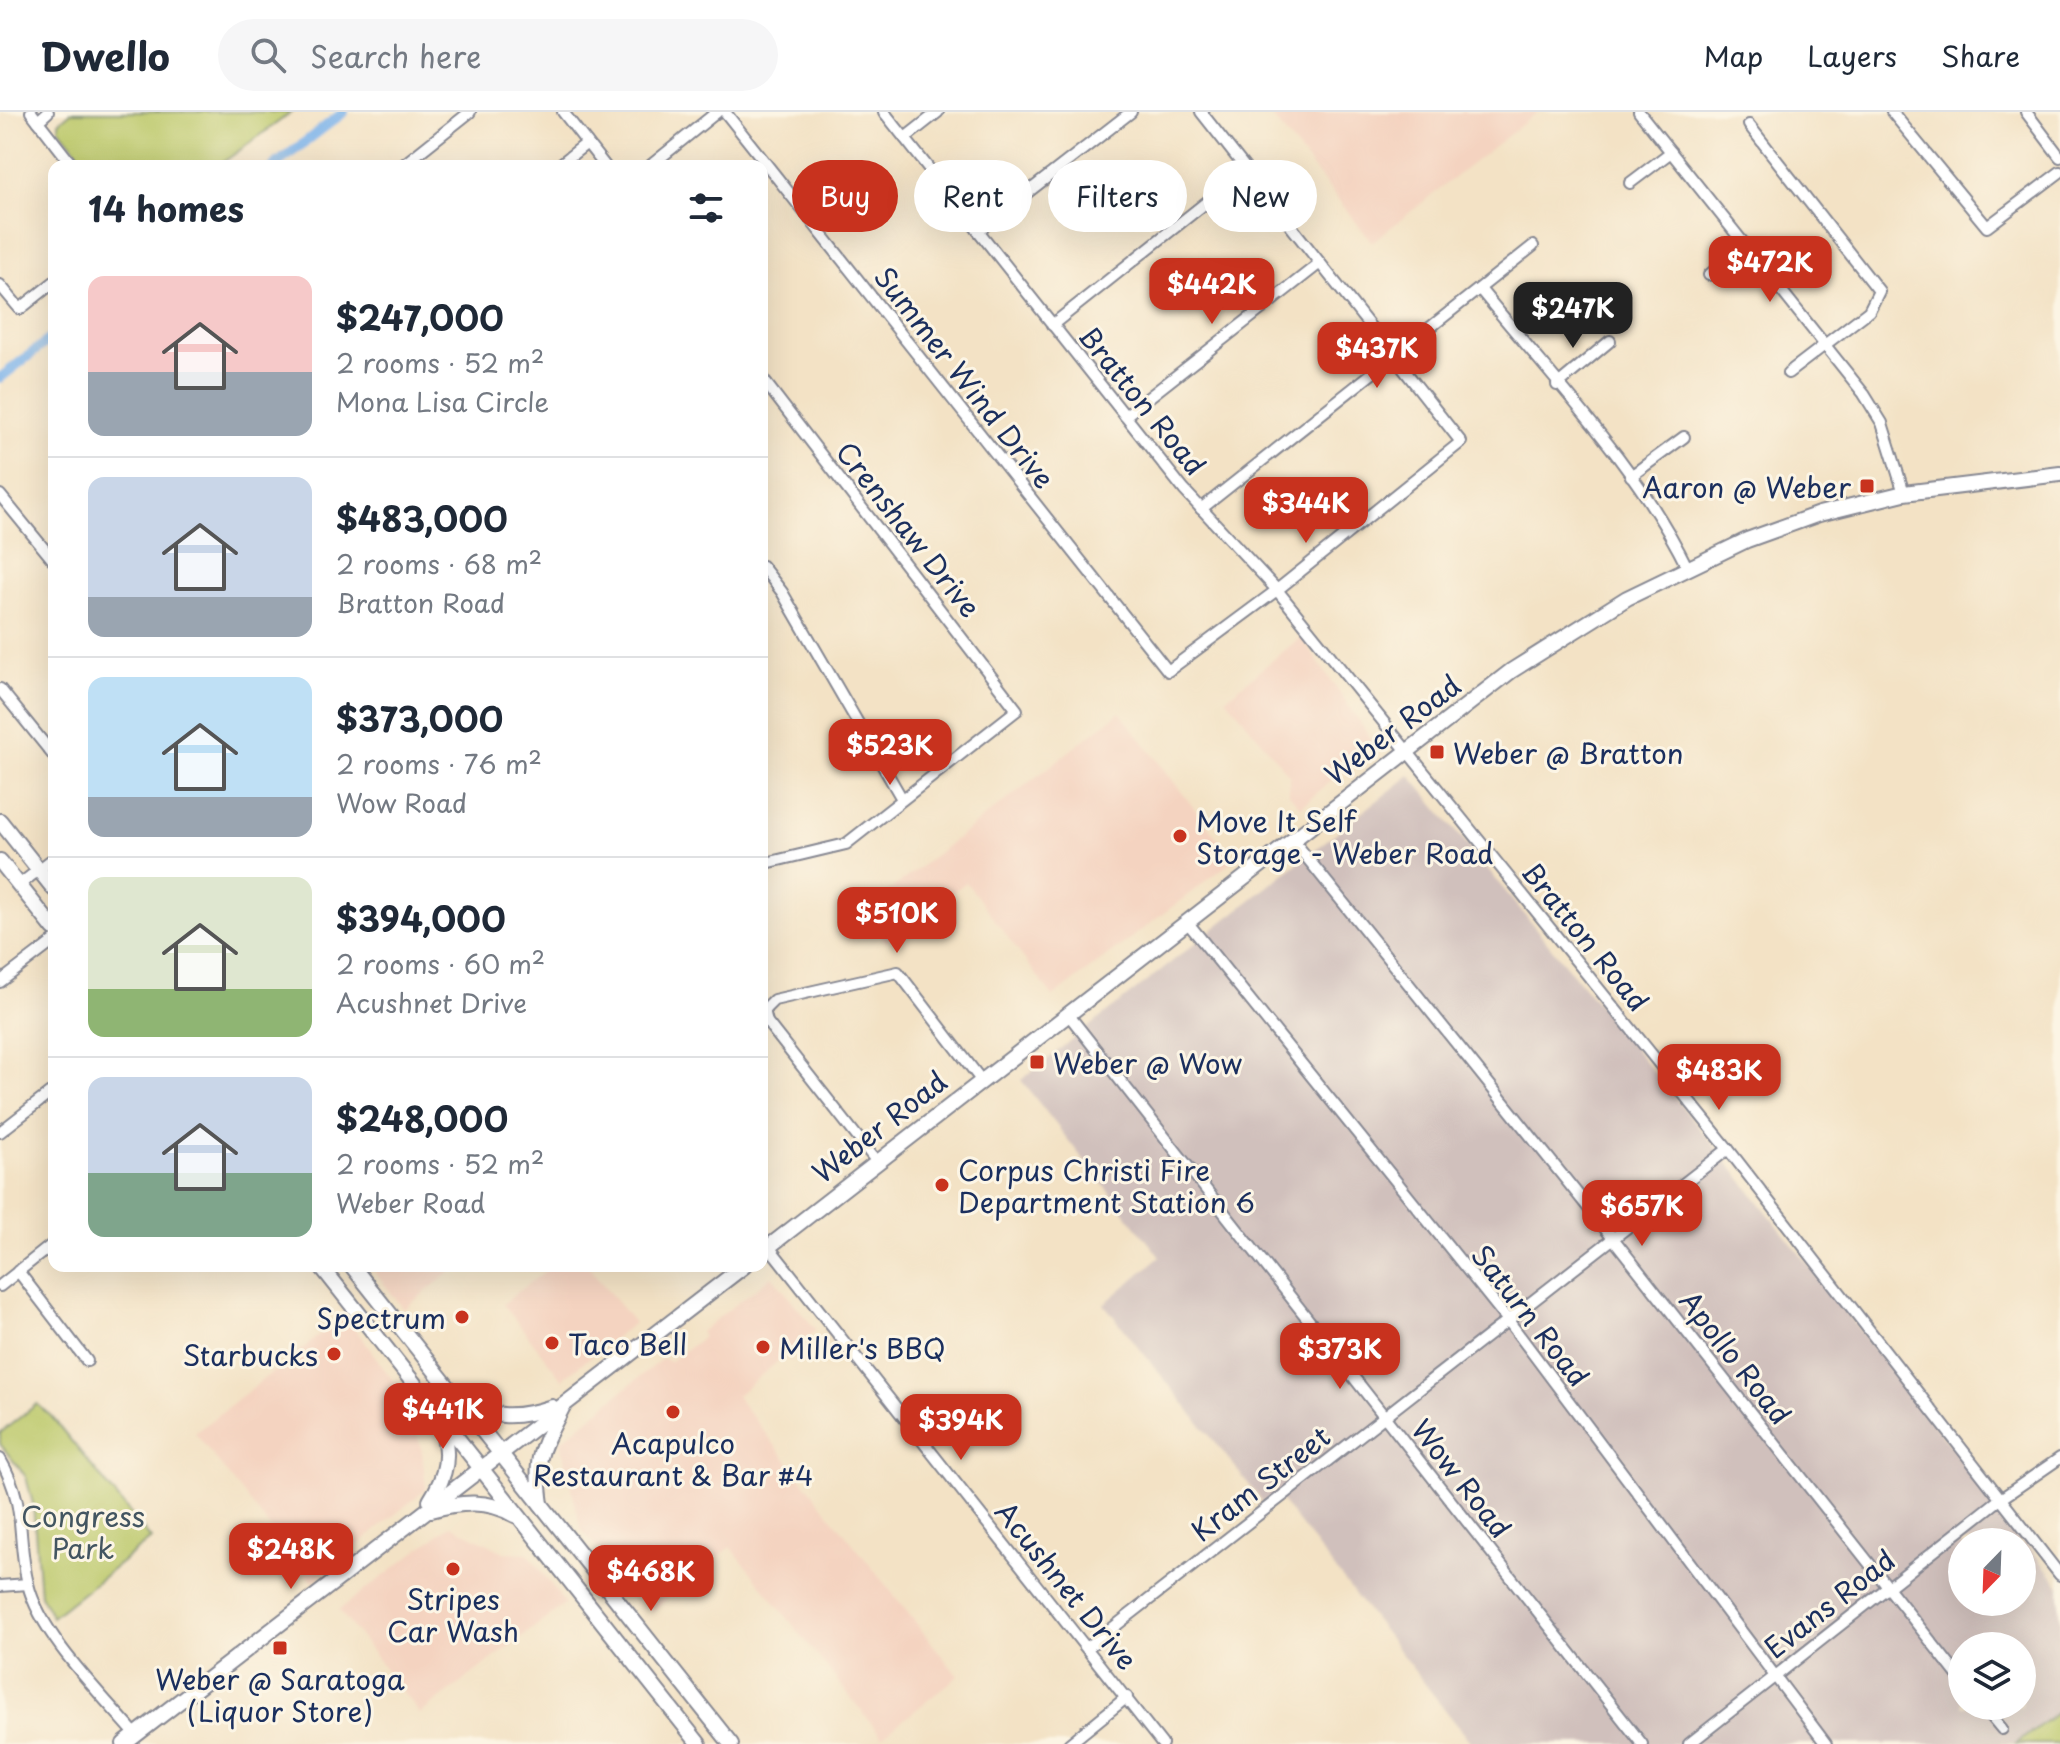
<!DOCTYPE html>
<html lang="en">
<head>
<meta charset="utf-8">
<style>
	:root { --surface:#fff; --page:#f6f6f7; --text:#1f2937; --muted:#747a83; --line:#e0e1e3; --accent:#c8321e }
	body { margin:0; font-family:"Playpen Sans",sans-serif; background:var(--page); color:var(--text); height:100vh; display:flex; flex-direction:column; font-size:30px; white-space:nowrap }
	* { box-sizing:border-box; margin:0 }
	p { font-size:26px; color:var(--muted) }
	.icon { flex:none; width:44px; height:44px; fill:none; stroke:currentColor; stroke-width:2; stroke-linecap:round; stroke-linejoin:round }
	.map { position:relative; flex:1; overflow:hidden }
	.side { position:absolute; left:48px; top:48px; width:720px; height:1112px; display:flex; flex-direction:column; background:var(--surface); border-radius:16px; box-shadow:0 8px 32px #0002 }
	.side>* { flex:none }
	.guide { position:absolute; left:792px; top:48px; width:760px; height:72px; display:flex; gap:16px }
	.needle { width:52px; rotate:203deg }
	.buttons { position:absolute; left:1948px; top:1416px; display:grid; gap:16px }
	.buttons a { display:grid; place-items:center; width:88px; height:88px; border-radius:50%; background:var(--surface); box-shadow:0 8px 32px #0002; font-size:40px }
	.price { position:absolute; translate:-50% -68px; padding:0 18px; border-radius:16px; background:var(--accent); color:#fff; font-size:26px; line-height:52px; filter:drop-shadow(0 2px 4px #0008) }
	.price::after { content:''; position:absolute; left:50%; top:48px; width:24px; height:18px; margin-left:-12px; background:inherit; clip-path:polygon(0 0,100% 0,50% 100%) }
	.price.selected { background:#222; color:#fff }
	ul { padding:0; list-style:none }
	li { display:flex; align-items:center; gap:24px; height:200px; padding:0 40px }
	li+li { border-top:2px solid var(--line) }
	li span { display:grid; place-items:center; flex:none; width:224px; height:160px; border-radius:16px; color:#555 }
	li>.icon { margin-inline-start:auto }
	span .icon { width:96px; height:96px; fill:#fffc; stroke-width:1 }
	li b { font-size:34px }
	h2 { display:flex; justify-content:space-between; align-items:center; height:96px; padding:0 40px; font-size:34px }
	.chip { padding:0 28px; border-radius:36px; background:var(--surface); box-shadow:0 8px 32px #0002; font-size:28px; line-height:72px }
	.chip.selected { background:var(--accent); color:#fff }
	header { display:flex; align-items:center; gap:48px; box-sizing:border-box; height:112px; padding:0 40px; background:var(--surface); border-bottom:2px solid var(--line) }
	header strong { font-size:38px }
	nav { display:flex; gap:44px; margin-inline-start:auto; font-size:28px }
	.search { width:560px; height:72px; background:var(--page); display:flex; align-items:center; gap:20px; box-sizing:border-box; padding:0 28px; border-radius:44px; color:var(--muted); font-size:30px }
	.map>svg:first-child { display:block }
</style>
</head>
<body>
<header>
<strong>Dwello</strong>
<div class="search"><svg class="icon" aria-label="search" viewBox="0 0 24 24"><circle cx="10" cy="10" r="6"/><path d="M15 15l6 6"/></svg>Search here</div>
<nav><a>Map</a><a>Layers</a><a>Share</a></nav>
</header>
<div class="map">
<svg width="2060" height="1632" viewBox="0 0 2060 1632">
	<rect width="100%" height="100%" fill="#fcf5e5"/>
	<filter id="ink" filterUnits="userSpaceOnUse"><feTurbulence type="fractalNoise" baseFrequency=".0125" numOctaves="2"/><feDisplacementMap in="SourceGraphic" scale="16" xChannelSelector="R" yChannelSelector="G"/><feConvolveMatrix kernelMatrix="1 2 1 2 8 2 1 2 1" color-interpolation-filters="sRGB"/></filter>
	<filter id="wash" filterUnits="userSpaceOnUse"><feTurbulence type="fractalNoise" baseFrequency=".006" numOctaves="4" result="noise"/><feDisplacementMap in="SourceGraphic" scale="32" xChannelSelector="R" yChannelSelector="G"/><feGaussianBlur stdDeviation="1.8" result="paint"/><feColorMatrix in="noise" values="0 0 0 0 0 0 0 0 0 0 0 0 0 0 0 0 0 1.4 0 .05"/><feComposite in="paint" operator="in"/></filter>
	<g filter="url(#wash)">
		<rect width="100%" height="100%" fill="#f3e2c5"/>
		<g fill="#f4d3c0">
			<path d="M 1268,0 L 1538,0 L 1372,130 Z"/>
			<path d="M 1301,525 L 1374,631 L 1301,695 L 1288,681 L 1290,664 L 1226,586 Z"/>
			<path d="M 1120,600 L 1234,748 L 1053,885 L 966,770 L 886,830 L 859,794 L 893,776 Z"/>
			<path d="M 370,1154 L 458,1154 L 404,1197 Z"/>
			<path d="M 542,1154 L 588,1154 L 634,1211 L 562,1267 L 503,1192 L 545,1159 Z"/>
			<path d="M 772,1164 L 816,1218 L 736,1284 L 958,1564 L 882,1625 L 731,1435 L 651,1500 L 581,1417 L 561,1329 L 663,1246 L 669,1250 L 703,1225 L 700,1220 Z"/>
			<path d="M 345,1203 L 405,1285 L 422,1339 L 426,1377 L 313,1470 L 195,1321 Z"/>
			<path d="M 451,1413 L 504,1440 L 528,1441 L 565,1492 L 420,1602 L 339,1498 Z"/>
		</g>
		<path fill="#d0c0bc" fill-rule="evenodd" d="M 1410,663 L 1738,1063 L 2060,1474 L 2060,1598 L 2016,1632 L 1472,1632 L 1276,1382 L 1263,1390 L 1104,1192 L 1160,1145 L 1021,968 ZM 1962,1430 L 2022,1430 L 2022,1490 L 1962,1490 ZM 1962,1534 L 2022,1534 L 2022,1594 L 1962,1594 Z"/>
		<g fill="#bbc869" stroke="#6b7c64" stroke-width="2">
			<path d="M 71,0 L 292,0 L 218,54 L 89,54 L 59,16 L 59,10 Z"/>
			<path d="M 37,1292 L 51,1304 L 151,1427 L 52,1505 L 40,1483 L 33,1392 L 26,1365 L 0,1332 L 0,1321 Z"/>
			<path d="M 2060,1598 L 2060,1632 L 2016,1632 Z"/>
		</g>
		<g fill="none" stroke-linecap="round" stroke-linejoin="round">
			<g stroke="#7bb2ea" stroke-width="10">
				<path d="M 274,54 L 344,0"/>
				<path d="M 0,266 L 54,224"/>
			</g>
		</g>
	</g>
	<g filter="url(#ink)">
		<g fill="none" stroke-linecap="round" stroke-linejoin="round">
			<defs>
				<g id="minor">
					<path d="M 31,0 L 73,54"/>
					<path d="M 563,0 L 605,54"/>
					<path d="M 725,0 L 1168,559 L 1277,478 L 1461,330 L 1201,0"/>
					<path d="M 884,0 L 1184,378 L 1277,478 L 1728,1037 L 2060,1463"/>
					<path d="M 1639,0 L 1864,282 L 1882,311 L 1904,381"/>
					<path d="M 1892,0 L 1987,115 L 2060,60"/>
					<path d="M 2026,0 L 2060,45"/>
					<path d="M 38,9 L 48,0"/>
					<path d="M 1749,13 L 1879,179 L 1869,199 L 1788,261"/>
					<path d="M 905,26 L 938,0"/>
					<path d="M 402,54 L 470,0"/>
					<path d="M 558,54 L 587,31"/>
					<path d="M 650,54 L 717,0"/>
					<path d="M 1630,71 L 1671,40"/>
					<path d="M 978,119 L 1131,0"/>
					<path d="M 1709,163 L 1746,132"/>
					<path d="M 0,173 L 20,197 L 54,170"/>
					<path d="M 1480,177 C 1552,266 1638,354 1688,457"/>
					<path d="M 1052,213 L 1247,58"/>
					<path d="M 762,266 L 1017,598 L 846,732 L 762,752"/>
					<path d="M 1557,273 L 1610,229"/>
					<path d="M 1125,304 L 1320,151"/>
					<path d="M 1631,364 L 1684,325"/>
					<path d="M 0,383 L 54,449"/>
					<path d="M 1201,397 L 1533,134"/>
					<path d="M 762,454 L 782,480 L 902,687"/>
					<path d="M 0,577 L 54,644"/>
					<path d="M 1292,727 L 1612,1125 L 1962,1569"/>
					<path d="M 19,773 L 54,746"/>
					<path d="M 1188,811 L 1507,1207 L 1826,1632"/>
					<path d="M 0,870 L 54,829"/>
					<path d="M 1068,902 L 1642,1632"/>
					<path d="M 0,1020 L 54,978"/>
					<path d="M 877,1050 L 767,910 L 764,898 L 774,888 L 898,860 L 981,968"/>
					<path d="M 762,1126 L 1162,1632"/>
					<path d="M 18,1159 L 87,1249"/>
					<path d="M 0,1174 L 54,1131"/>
					<path d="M 0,1347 C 28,1395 16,1424 28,1472 C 40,1523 102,1583 136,1623"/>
					<path d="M 0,1474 L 28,1472"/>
					<path d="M 1087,1536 L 1728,1037"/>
					<path d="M 1983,1594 L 2002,1617"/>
					<path d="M 1069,1632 L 1127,1585"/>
					<path d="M 1689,1632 L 1999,1388 L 2060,1346"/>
				</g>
				<g id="major">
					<path d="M 0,709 L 54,777"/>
					<path d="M 0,749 L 54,817"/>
					<path d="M 762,1140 L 1511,559 L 1627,486 L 1747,428 L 1819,402 L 1904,381 L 2060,362"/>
					<path d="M 321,1154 L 699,1632"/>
					<path d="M 352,1154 L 731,1632"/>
					<path d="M 462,1289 C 491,1308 520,1306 552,1295"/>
					<path d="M 430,1389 C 447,1363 451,1341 440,1311"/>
					<path d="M 541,1392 C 534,1343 541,1338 562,1296"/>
					<path d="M 431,1398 C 460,1390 488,1387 515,1403"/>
					<path d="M 124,1632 L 744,1154"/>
				</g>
			</defs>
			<use href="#minor" stroke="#878892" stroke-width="14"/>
			<use href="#major" stroke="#878892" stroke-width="18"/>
			<use href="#minor" stroke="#fff" stroke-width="10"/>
			<use href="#major" stroke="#fff" stroke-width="14"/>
		</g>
	</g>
	<g fill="#c8321e" stroke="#fcf5e5" stroke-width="3">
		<rect x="1859" y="366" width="16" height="16" rx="4"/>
		<rect x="1429" y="632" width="16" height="16" rx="4"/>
		<circle cx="1180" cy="724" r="8"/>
		<rect x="1029" y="942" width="16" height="16" rx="4"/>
		<circle cx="942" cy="1073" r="8"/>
		<circle cx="462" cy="1205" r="8"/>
		<circle cx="552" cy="1231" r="8"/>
		<circle cx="763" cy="1235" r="8"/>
		<circle cx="334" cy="1242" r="8"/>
		<circle cx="673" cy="1300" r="8"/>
		<circle cx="453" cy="1457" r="8"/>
		<rect x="272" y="1528" width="16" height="16" rx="4"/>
	</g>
	<g text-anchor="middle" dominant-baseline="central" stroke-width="6" stroke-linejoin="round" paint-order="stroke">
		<g font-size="28" fill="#1b2f5e" stroke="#fcf5e5">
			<text transform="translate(965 265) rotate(52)">Summer Wind Drive</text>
			<text transform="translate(1143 288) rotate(51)">Bratton Road</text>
			<text transform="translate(909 417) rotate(52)">Crenshaw Drive</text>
			<text transform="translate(1392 617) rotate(-37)">Weber Road</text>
			<text transform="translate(1586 824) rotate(51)">Bratton Road</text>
			<text transform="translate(879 1014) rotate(-38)">Weber Road</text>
			<text transform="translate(1531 1203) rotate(52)">Saturn Road</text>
			<text transform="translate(1736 1245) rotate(52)">Apollo Road</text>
			<text transform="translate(1462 1366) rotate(52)">Wow Road</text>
			<text transform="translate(1260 1371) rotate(-38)">Kram Street</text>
			<text transform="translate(1067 1473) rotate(51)">Acushnet Drive</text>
			<text transform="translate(1829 1491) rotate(-38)">Evans Road</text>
		</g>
		<g font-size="28" fill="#1b2f5e" stroke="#fcf5e5" text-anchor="start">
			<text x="1851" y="374" text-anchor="end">Aaron @ Weber</text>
			<text x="1453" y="640">Weber @ Bratton</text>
			<text x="1196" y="708">Move It Self<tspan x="1196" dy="32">Storage - Weber Road</tspan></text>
			<text x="1053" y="950">Weber @ Wow</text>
			<text x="958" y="1057">Corpus Christi Fire<tspan x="958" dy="32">Department Station 6</tspan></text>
			<text x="446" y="1205" text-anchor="end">Spectrum</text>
			<text x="568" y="1231">Taco Bell</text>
			<text x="779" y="1235">Miller's BBQ</text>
			<text x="318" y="1242" text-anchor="end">Starbucks</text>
			<text x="673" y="1330" text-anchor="middle">Acapulco<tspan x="673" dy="32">Restaurant &amp; Bar #4</tspan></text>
			<text x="453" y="1486" text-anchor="middle">Stripes<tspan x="453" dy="32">Car Wash</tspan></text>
			<text x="280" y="1566" text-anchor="middle">Weber @ Saratoga<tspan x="280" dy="32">(Liquor Store)</tspan></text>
		</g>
		<g font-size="28" fill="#435561" stroke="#fcf5e5">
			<text x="83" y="1403">Congress<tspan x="83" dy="32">Park</tspan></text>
		</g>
	</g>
</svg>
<div class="buttons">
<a><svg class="needle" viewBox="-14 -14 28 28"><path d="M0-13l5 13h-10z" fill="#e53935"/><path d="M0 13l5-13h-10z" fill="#747a83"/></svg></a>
<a><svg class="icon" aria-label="layers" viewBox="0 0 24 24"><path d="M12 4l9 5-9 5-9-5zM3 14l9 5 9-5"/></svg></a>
</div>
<b class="price" style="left:1770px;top:192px">$472K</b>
<b class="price" style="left:1212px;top:214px">$442K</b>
<b class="price selected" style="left:1573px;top:238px">$247K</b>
<b class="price" style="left:1377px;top:278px">$437K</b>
<b class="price" style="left:1306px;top:433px">$344K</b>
<b class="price" style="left:890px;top:675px">$523K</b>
<b class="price" style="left:897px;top:843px">$510K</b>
<b class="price" style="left:1719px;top:1000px">$483K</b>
<b class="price" style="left:1642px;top:1136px">$657K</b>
<b class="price" style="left:1340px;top:1279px">$373K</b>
<b class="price" style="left:443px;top:1339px">$441K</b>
<b class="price" style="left:961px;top:1350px">$394K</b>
<b class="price" style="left:291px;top:1479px">$248K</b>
<b class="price" style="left:651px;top:1501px">$468K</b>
<div class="guide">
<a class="chip selected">Buy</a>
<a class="chip">Rent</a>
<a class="chip">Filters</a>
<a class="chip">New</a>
</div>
<section class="side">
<h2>14 homes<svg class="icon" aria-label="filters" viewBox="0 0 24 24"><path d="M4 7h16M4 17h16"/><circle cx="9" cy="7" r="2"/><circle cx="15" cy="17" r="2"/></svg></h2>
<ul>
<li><span style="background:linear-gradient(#f6c9c9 60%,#9aa5b1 0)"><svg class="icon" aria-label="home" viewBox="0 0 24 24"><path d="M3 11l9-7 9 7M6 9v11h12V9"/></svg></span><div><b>$247,000</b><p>2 rooms · 52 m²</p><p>Mona Lisa Circle</p></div></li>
<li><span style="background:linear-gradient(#c9d6e8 75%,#9aa5b1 0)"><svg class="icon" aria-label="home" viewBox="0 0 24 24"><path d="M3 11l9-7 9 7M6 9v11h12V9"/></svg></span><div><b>$483,000</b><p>2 rooms · 68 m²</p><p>Bratton Road</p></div></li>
<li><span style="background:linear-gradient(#bfe0f5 75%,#9aa5b1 0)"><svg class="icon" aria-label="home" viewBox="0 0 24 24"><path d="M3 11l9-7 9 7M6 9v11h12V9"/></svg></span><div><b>$373,000</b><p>2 rooms · 76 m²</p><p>Wow Road</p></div></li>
<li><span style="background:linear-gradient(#dfe7d0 70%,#8fb573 0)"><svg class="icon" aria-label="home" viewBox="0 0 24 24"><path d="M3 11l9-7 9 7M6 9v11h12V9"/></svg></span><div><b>$394,000</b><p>2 rooms · 60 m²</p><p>Acushnet Drive</p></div></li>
<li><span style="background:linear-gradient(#c9d6e8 60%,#7fa58c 0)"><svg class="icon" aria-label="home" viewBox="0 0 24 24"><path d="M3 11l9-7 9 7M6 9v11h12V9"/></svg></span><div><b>$248,000</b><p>2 rooms · 52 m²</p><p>Weber Road</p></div></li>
</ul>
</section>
</div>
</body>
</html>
